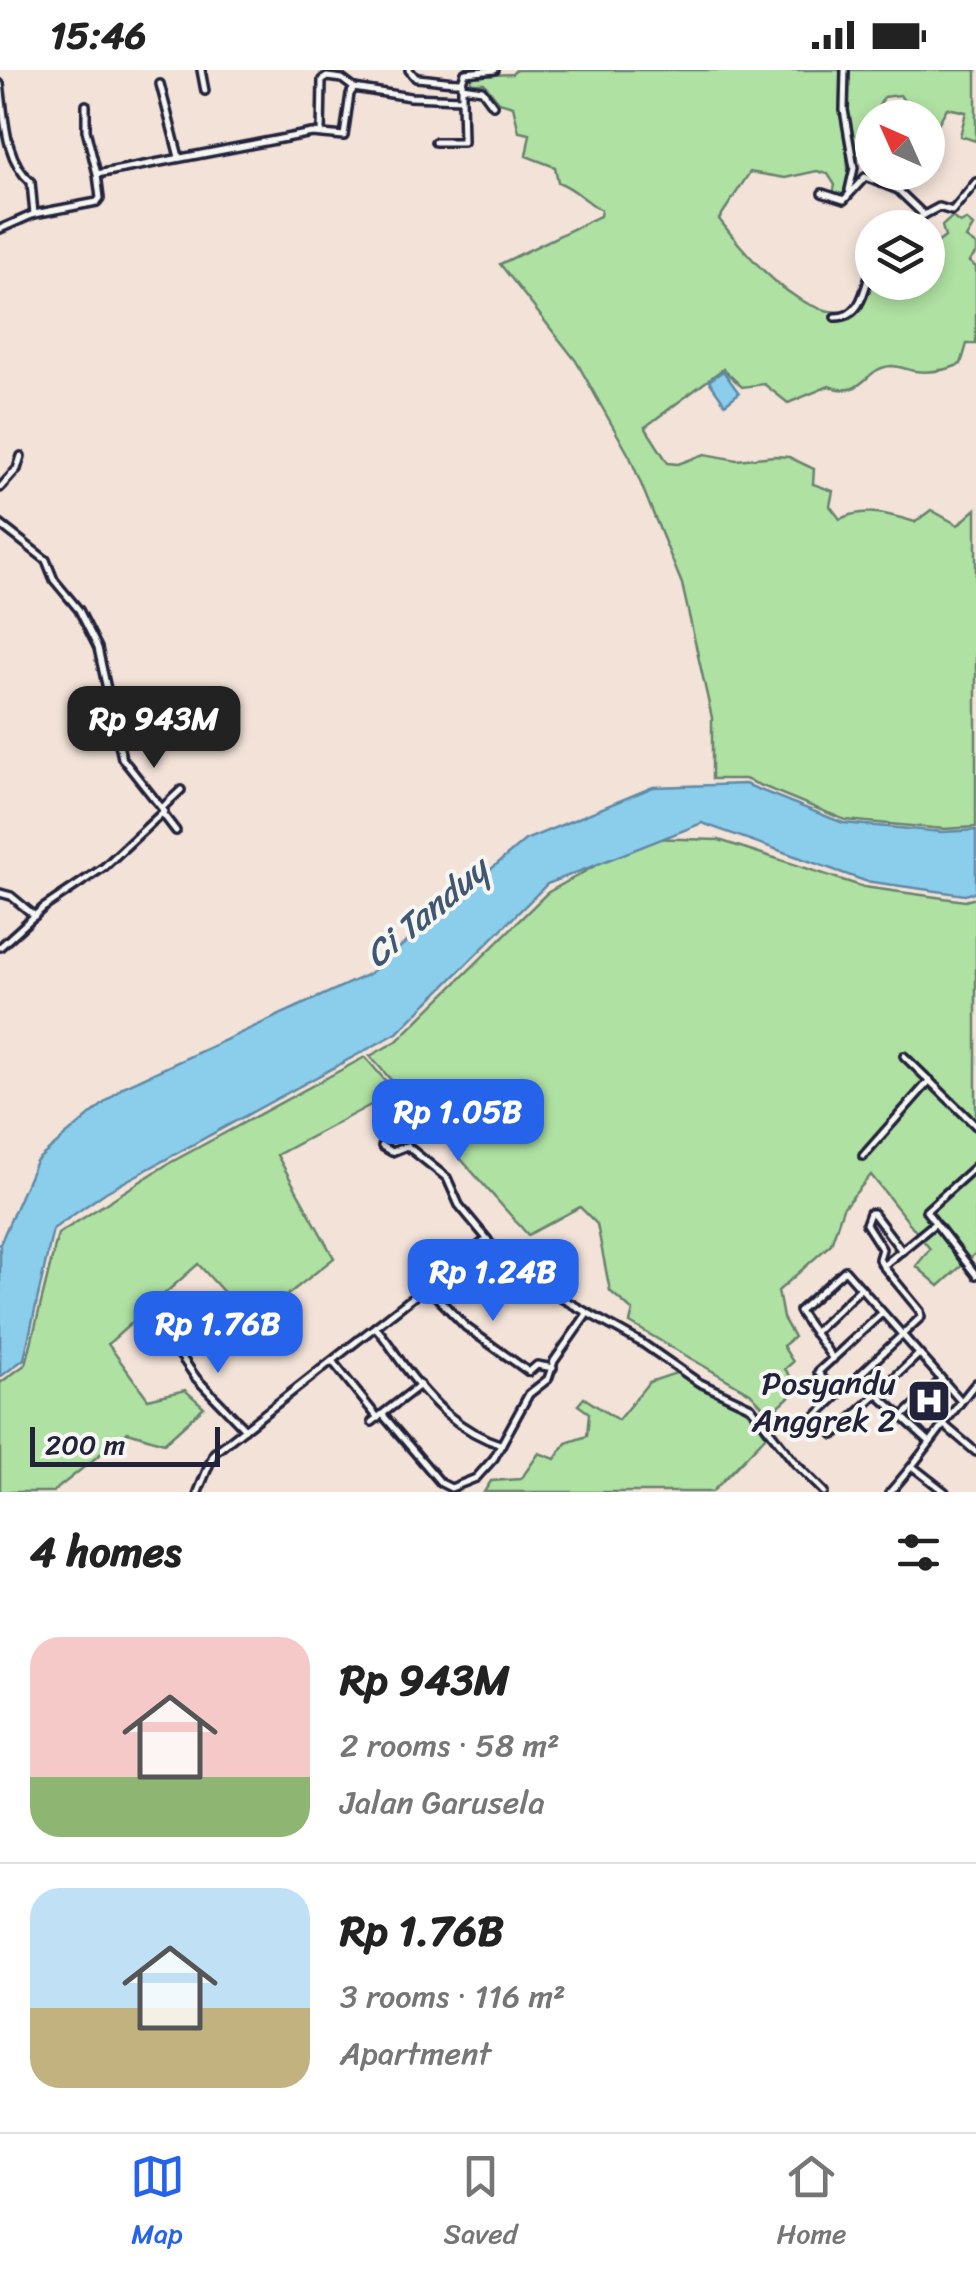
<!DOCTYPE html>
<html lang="en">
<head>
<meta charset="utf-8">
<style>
	:root { --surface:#fff; --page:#f2f2f2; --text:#222; --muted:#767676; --line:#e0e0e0; --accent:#2563eb }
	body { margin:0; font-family:Sriracha,sans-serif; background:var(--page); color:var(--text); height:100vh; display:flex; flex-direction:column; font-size:38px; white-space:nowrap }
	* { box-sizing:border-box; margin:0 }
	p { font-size:32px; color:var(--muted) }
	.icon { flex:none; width:55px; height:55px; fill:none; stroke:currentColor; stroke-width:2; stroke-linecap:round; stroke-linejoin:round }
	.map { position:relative; height:1422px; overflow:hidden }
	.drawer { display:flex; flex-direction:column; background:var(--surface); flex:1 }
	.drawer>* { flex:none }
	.needle { width:65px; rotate:315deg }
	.tools { position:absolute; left:855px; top:30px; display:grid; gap:20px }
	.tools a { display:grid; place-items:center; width:90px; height:90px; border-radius:50%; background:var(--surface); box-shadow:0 5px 15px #0003; font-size:50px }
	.scale { position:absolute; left:30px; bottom:25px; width:190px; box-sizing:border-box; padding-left:10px; border:5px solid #22223b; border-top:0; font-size:28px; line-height:35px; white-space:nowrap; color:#22223b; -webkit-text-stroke:8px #f6f6f2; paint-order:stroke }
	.price { position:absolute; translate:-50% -85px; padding:0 22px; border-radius:20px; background:var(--accent); color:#fff; font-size:32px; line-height:65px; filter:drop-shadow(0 2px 5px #0008) }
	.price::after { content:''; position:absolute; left:50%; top:60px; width:30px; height:22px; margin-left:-15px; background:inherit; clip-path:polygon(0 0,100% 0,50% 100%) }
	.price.current { background:#222; color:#fff }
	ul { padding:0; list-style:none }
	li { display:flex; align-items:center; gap:30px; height:250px; padding:0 30px }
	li+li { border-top:2px solid var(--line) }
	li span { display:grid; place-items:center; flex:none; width:280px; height:200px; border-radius:30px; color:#555 }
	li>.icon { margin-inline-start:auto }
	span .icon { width:120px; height:120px; fill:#fffc; stroke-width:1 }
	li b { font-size:42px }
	h2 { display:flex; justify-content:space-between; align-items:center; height:120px; padding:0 30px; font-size:42px }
	.status { display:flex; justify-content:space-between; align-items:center; height:70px; padding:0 50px; background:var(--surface); direction:ltr }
	.status svg { height:28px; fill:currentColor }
	.tabs { display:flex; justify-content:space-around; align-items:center; height:140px; border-top:2px solid var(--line); background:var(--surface); font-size:28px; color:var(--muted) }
	.tabs a { display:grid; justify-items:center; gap:5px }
	.tabs .current { color:var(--accent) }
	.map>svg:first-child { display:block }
</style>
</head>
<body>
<div class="status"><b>15:46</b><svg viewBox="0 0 49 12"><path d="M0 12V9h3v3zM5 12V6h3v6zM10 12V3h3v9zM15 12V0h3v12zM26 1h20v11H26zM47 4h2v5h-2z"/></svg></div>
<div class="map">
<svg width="976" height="1422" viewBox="0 0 976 1422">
	<rect width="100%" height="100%" fill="#f2e2d8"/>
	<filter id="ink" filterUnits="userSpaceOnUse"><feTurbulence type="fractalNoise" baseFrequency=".01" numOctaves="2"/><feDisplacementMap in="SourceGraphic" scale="20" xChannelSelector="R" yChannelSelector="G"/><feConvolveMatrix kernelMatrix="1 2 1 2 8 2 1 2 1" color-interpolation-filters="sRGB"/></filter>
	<g filter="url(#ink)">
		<g fill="#afe1a2" stroke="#68826e" stroke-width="2.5">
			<path d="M 516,0 L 976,0 L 976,71 L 960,66 L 966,42 L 947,38 L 938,54 L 931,53 L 932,45 L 911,41 L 900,25 L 884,27 L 870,51 L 869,77 L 861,87 L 847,87 L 849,110 L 842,126 L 833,124 L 835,115 L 828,104 L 817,101 L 785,108 L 750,102 L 719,149 C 747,186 810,263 862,236 L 872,206 L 872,212 L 928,212 L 928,171 L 932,167 L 937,173 L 945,167 L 942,156 L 952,147 L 960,153 L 966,150 L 973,156 L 966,168 L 976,175 L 976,183 L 969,192 L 976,197 L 976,274 L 967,274 L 961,294 C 947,300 931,303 915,301 C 908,300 899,296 892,296 C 863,297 865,330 829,316 L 788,333 L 764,314 L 742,317 L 723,299 L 645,357 L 668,393 L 678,394 L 705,384 L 737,390 L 774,386 L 789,387 L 814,399 L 813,414 L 833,421 L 830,436 L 840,449 C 865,437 889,444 915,452 L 931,440 L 958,455 L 976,439 L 976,757 L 944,759 L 845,750 L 745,709 L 712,709 L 712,648 L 682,514 L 630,387 L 576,291 L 500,194 L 600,146 L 601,140 C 584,130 576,119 558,112 L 555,97 L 526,86 L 530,64 L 519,62 L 513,36 L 499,32 L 484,13 L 471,13 L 471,6 L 512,4 Z"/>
			<path d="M 644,768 L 719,770 L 864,817 L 965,831 L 976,828 L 976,1183 L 939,1216 L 916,1196 L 930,1179 L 871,1105 L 843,1138 L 831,1174 L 778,1221 L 783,1248 L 794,1267 L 783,1276 L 793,1292 L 785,1299 L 799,1318 L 770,1344 L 750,1323 L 630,1253 L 633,1241 L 610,1221 L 597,1154 L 580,1137 L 528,1165 L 370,986 L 397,971 L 547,823 Z"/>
			<path d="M 365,987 L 395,1022 L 277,1085 L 334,1188 L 252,1253 L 198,1194 L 108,1274 L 148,1329 L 185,1320 L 204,1337 L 164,1373 L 128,1362 L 53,1422 L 0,1422 L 0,1313 L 26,1294 L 58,1164 L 166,1095 Z"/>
			<path d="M 679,1302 C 712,1319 749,1331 766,1366 L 712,1422 L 484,1422 L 491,1411 L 521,1409 L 539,1383 L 555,1389 L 566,1373 L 587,1366 L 589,1343 L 578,1335 L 584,1328 L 618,1350 L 649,1312 Z"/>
		</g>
		<g fill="#8aceeb" stroke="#6089a5" stroke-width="2.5">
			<path d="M 723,301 L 739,323 L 725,334 L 709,311 Z"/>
			<path d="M 745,714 L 843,753 L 943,762 L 976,760 L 976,822 L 965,825 L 865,811 L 702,753 L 547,814 L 397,963 L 106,1122 L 53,1159 L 24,1289 L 0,1307 L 0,1174 L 36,1091 L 123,1017 L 369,904 L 525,770 L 653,717 Z"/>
		</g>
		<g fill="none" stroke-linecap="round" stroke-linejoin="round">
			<defs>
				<g id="street">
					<path d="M 201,0 L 205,21"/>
					<path d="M 409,0 L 416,8 C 433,9 444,12 460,12"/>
					<path d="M 845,0 L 844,40 L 854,98 L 849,120"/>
					<path d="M 0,14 C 5,47 4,89 31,112 L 34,144"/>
					<path d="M 160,14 L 179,87"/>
					<path d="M 462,17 L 482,20 L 493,35"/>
					<path d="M 86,35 L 86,60 L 97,104"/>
					<path d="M 321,63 L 322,10 L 327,7 L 342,9 L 354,18"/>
					<path d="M 435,72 L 463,72 L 462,29"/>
					<path d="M 822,123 L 844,130 L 865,107 L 898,120 L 924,145 L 939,137 L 952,141 L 976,112"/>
					<path d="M 903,158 L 924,145"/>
					<path d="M 0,159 L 34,144 L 97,132 L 100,128 L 97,104 L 312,63 L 344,66 L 350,24 L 354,18 L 410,27 L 462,29 L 462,12 L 465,3 L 495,0"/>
					<path d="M 835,247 C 862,248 865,217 872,196"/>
					<path d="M 0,418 L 17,399 L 21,386"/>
					<path d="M 0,454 L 46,490 L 54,510 L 79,540 L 98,578 L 122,688 L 164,741 L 104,797 L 43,838 L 0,877"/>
					<path d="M 163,737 L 181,720"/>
					<path d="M 163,744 L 176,761"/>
					<path d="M 0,823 L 11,826 L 35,846"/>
					<path d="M 904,986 L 976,1056"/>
					<path d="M 382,1076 L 392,1082 L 407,1076 L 447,1108 L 459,1135 L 488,1170"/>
					<path d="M 863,1086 L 930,1010"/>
					<path d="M 976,1096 L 926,1141 L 976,1205"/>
					<path d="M 883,1196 L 879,1189 L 882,1179 L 866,1154 L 870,1143 L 873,1143 L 902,1181"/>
					<path d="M 427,1217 L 466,1257 L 529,1302 L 537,1295 L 553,1298"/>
					<path d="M 375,1257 C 387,1269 394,1283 404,1296 C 431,1332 458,1361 502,1375"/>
					<path d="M 814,1263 L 861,1218"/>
					<path d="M 169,1269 L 196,1308 L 245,1359"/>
					<path d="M 919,1284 L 834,1365 L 815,1347 L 921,1247 L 920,1241 L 883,1196 L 934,1154"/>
					<path d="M 833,1289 L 799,1241 L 845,1200 L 961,1331"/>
					<path d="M 333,1292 L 378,1348"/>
					<path d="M 877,1324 L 930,1372"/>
					<path d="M 835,1325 L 818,1302 L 882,1243"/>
					<path d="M 383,1345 L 441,1413 L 451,1418 L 476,1408 L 494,1388 L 529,1324 L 548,1309 L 554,1291 L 587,1244"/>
					<path d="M 902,1347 L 941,1310"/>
					<path d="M 372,1352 L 420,1315"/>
					<path d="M 942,1353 L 976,1382"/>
					<path d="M 913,1397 L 945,1422"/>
					<path d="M 198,1422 L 214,1383 L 486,1170 L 541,1217 L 642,1273 L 698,1312 L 751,1337 L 795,1393 L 824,1422"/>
					<path d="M 890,1422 C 921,1388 946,1349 976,1313"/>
				</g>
			</defs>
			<use href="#street" stroke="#22223b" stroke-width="12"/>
			<use href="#street" stroke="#f6f6f2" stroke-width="5"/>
		</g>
	</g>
	<defs>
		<symbol id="hospital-square" viewBox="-11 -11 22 22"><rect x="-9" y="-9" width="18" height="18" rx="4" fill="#22223b" stroke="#f6f6f2"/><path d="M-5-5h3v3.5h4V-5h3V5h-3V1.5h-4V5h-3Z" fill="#fff"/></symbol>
	</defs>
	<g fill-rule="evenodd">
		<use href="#hospital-square" x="904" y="1306" width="50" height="50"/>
	</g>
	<g text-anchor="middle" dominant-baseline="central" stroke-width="8" stroke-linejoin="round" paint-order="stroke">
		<g font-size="32" fill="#22223b" stroke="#f6f6f2" text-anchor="end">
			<text x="896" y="1313">Posyandu<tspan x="896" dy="37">Anggrek 2</tspan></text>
		</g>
		<g font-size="35" font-style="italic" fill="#415670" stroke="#f6f6f2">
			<text transform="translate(426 842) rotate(-40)">Ci Tanduy</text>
		</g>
	</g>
</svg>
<div class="tools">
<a><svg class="needle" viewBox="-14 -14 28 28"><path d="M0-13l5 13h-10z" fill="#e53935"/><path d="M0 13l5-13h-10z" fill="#767676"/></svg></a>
<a><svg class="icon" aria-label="layers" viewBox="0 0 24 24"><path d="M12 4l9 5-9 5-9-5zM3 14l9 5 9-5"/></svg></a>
</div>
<div class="scale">200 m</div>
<b class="price current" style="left:154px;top:701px">Rp 943M</b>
<b class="price" style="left:458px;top:1094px">Rp 1.05B</b>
<b class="price" style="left:493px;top:1254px">Rp 1.24B</b>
<b class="price" style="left:218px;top:1306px">Rp 1.76B</b>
</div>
<section class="drawer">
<h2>4 homes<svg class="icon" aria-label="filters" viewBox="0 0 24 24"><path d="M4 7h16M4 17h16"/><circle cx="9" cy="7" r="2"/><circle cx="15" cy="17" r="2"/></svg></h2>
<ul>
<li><span style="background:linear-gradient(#f6c9c9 70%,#8fb573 0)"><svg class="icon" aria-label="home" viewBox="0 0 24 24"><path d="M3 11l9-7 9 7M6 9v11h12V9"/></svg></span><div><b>Rp 943M</b><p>2 rooms · 58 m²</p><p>Jalan Garusela</p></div></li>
<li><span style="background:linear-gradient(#bfe0f5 60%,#c2b280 0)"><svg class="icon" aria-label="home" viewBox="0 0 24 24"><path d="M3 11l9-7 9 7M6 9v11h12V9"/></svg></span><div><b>Rp 1.76B</b><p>3 rooms · 116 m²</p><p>Apartment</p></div></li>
</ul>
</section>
<nav class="tabs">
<a class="current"><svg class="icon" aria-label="map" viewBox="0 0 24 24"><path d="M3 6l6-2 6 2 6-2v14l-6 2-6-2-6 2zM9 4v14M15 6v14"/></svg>Map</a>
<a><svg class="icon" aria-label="saved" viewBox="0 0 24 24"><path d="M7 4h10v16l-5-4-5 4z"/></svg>Saved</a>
<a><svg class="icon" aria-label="home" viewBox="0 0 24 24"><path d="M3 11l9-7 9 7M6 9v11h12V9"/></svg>Home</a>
</nav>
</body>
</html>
